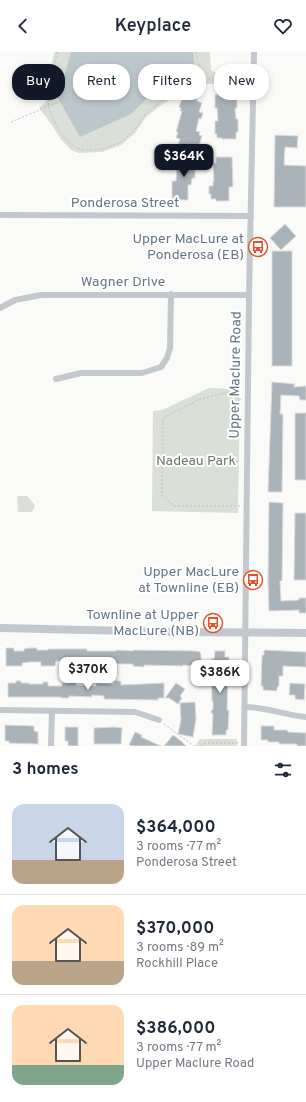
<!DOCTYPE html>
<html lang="en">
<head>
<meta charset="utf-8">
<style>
	:root { --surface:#fff; --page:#f6f6f7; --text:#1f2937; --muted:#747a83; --line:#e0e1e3; --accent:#111827 }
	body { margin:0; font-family:Overpass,sans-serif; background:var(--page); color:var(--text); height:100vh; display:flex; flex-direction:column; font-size:15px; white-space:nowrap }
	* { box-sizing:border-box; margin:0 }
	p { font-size:13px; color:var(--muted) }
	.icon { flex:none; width:22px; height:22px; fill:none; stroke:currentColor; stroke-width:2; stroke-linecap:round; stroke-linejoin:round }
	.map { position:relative; height:694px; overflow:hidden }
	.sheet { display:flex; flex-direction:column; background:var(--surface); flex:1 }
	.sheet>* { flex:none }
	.hud { position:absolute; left:12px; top:12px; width:282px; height:36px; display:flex; gap:8px }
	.price { position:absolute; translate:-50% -34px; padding:0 9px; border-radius:8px; background:#fff; color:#222; font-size:13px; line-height:26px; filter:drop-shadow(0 1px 2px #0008) }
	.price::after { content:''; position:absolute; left:50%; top:24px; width:12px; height:9px; margin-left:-6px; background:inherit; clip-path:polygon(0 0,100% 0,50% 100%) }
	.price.current { background:var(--accent); color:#fff }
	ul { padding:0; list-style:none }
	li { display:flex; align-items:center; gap:12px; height:100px; padding:0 12px }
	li+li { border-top:1px solid var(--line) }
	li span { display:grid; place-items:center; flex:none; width:112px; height:80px; border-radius:12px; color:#555 }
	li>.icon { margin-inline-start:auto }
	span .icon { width:48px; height:48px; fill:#fffc; stroke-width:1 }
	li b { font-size:17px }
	h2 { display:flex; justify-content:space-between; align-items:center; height:48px; padding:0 12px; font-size:17px }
	.chip { padding:0 14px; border-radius:16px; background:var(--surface); box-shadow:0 2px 6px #0003; font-size:14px; line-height:36px }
	.chip.current { background:var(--accent); color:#fff }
	header { display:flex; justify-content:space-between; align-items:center; height:52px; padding:0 12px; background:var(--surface); font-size:18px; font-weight:600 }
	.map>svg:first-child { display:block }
</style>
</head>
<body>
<header><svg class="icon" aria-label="back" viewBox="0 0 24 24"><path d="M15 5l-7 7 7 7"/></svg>Keyplace<svg class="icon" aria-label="heart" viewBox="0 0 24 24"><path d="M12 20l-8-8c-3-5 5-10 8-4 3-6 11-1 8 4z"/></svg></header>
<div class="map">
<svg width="306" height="694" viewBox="0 0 306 694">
	<rect width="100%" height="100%" fill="#fafaf8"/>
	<g fill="#dadfd7">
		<path d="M 54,0 L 210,0 L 211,18 L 217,21 L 245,21 L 244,31 L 201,32 L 199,39 L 179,39 L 171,47 L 160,54 L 146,65 L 135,81 L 121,93 L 102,100 L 79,101 L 71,98 L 60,86 L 52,73 L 39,56 L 45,51 L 47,45 Z"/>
		<path d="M 209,336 L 240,337 L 238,461 L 152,459 L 153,359 L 162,358 Z"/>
		<path d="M 17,444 L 27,444 L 35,453 L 34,457 L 31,460 L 18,460 Z"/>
		<path d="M 200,687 L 237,687 L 237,694 L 195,694 Z"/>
	</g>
	<path fill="#bbc7cb" d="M 71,0 L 193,0 L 195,22 L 163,31 L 131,62 L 80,85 L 58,46 Z"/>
	<g fill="#aab3b9" stroke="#dcdcda">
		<path d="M 225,37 L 233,37 L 233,39 L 237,39 L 237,56 L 235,56 L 236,67 L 238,67 L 238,80 L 236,80 L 236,87 L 222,87 L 222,86 L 217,86 L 217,82 L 215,82 L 215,69 L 218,69 L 217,56 L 215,56 L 215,43 L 217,43 L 217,38 L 225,38 Z"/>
		<path d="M 183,43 L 197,47 L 197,49 L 202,51 L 199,60 L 203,61 L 201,67 L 199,66 L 196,79 L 200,80 L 199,83 L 202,84 L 199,94 L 196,94 L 195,99 L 178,93 L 180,87 L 176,86 L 178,80 L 176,80 L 182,59 L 180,59 L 181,56 L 179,55 Z"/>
		<path d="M 275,83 L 298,84 L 297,96 L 285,95 L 284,113 L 306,114 L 306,155 L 274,155 Z"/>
		<path d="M 182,104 L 200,105 L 200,111 L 198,111 L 198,113 L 195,113 L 195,126 L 192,126 L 191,133 L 188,133 L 188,148 L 172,148 L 172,129 L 176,129 L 177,112 L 181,112 L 181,107 L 182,107 Z"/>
		<path d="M 216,105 L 232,105 L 233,135 L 229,135 L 229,149 L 216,149 L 216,147 L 211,147 L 211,142 L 209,142 L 209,134 L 213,134 L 213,129 L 214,129 L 213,111 L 216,111 Z"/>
		<path d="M 285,172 L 296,184 L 281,198 L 270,186 Z"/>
		<rect x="272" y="199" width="20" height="115"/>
		<path d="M 272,330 L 295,332 L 294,335 L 306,334 L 306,348 L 300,348 L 299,344 L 281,343 L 280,362 L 283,362 L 282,440 L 268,440 Z"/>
		<rect x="295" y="361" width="11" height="67"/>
		<path d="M 269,450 L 283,451 L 282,529 L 280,529 L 281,549 L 299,548 L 299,546 L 306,546 L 306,561 L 299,561 L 299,558 L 269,559 L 268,528 Z"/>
		<path d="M 295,461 L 306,461 L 306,528 L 294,528 Z"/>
		<path d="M 6,596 L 14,596 L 14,599 L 24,599 L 24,597 L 30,596 L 37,596 L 37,598 L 48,598 L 48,597 L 87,597 L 87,599 L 116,599 L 116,598 L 133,599 L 133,598 L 195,599 L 200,600 L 201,602 L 201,613 L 198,614 L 183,613 L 183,614 L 144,613 L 144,615 L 133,614 L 133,612 L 98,612 L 98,610 L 56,609 L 55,614 L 41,614 L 41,610 L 30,610 L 22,611 L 22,614 L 6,614 Z"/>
		<path d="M 264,598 L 306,600 L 306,615 L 283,614 L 283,624 L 279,624 L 279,633 L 277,636 L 277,639 L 263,638 L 263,634 L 261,634 L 262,603 L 264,603 Z"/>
		<path d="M 215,599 L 225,599 L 225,605 L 229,605 L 229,613 L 225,613 L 225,623 L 228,623 L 227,658 L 229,658 L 228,678 L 226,678 L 226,683 L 212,683 L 213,663 L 211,659 L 213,657 L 213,649 L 212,649 L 211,607 L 214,607 Z"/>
		<path d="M 68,628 L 76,628 L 76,633 L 96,634 L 96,631 L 114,632 L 114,629 L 121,629 L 121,633 L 164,631 L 164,646 L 158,646 L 158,648 L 104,647 L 104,644 L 92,643 L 92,645 L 69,644 L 69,646 L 61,646 L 61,645 L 8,645 L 8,631 L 16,631 L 16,629 L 21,629 L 21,631 L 29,631 L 29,632 L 43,632 L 43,630 L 48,630 L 48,634 L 62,634 L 62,631 L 68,631 Z"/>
		<path d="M 176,631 L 185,637 L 180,644 L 182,646 L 178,652 L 169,646 L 165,646 Z"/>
		<path d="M 290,631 L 305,632 L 304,648 L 295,647 L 295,643 L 289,643 Z"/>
		<path d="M 195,650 L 196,667 L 193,685 L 178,682 L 181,668 L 180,651 Z"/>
		<path d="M 5,673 L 34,674 L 34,679 L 38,680 L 38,692 L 9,691 L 9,689 L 5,689 Z"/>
		<path d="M 261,674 L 274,674 L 274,678 L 287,678 L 288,680 L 306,681 L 306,694 L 297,694 L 297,692 L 279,692 L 279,690 L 268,690 L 268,688 L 261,688 Z"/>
		<path d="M 65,675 L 78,675 L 78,694 L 68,694 L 68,689 L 65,689 Z"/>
		<path d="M 114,675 L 122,676 L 121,692 L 94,692 L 94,676 Z"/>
		<path d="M 135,680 L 142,683 L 141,685 L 161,694 L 132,694 L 129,693 Z"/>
		<path d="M 173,683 L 181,689 L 186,694 L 164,694 Z"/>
	</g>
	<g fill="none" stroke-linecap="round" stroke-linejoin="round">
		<g stroke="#bbbfc2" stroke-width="1" stroke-dasharray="2 2" stroke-linecap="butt">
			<path d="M 57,0 L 48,55 L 58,76 L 67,89 L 79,97 L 88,98 L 102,97 L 120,91 L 134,79 L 145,63 L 153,56 L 174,38 L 195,31 L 201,20"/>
			<path d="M 196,0 L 201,20 L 205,27 L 247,26"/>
			<path d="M 11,70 L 70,45"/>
			<path d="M 240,454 L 174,454 L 162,443 L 163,366 L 198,348 L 228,340 L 241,348"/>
			<path d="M 164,672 L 194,694"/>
			<path d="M 201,694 L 205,691 L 238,691"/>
		</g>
		<g stroke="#c3c8cc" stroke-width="6">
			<path d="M 0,163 L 251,164"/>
			<path d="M 0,256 L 15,248 L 41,243 L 249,243"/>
			<path d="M 56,327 L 81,321 L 142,321 L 161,315 L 167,306 L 170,296 L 171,242"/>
			<path d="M 245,655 C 265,655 285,663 306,665"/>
			<path d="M 0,658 L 135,660 L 159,668"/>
			<path d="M 51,694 L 52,659"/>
			<path d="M 244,694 L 249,243 L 254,0"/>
		</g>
		<path stroke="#c3c8cc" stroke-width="8" d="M 0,576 L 173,580 L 306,581"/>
	</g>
	<defs>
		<symbol id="bus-ring" viewBox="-11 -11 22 22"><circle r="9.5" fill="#fff" stroke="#e6512c" stroke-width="1.5"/><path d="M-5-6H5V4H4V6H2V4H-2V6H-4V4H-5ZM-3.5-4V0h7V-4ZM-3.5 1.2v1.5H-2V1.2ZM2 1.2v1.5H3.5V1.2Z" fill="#e6512c"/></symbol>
	</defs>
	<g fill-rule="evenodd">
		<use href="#bus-ring" x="247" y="184" width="22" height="22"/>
		<use href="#bus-ring" x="242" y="517" width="22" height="22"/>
		<use href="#bus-ring" x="202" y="560" width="22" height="22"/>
	</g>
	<g text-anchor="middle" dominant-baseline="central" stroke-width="4" stroke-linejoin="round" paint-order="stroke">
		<g font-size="14" fill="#647783" stroke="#fff">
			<text x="125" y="151">Ponderosa Street</text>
			<text x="123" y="230">Wagner Drive</text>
			<text transform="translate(236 323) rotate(-89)">Upper Maclure Road</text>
		</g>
		<g font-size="14" fill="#647783" stroke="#fff" text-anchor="end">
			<text x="244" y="187">Upper MacLure at<tspan x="244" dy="16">Ponderosa (EB)</tspan></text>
			<text x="239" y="520">Upper MacLure<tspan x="239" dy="16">at Townline (EB)</tspan></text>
			<text x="199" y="563">Townline at Upper<tspan x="199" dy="16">MacLure (NB)</tspan></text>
		</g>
		<g font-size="14" fill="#687a63" stroke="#fff">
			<text x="196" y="409">Nadeau Park</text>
		</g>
	</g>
</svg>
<b class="price current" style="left:184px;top:126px">$364K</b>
<b class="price" style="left:88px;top:639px">$370K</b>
<b class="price" style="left:220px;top:642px">$386K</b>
<div class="hud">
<a class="chip current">Buy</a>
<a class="chip">Rent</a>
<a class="chip">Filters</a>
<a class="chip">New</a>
</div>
</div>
<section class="sheet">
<h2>3 homes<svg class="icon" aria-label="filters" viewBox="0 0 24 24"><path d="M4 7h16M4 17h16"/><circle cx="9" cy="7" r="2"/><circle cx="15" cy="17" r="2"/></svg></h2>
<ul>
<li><span style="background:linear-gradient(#c9d6e8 70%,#b9a48a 0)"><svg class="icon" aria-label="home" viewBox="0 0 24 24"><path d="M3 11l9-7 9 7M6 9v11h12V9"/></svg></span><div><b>$364,000</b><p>3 rooms · 77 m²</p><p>Ponderosa Street</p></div></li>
<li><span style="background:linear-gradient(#ffd9b3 70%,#b9a48a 0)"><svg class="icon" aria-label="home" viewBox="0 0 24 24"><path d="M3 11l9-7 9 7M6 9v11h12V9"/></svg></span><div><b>$370,000</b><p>3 rooms · 89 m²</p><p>Rockhill Place</p></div></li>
<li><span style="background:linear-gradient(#ffd9b3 75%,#7fa58c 0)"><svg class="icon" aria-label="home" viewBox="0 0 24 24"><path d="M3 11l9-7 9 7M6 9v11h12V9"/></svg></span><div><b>$386,000</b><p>3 rooms · 77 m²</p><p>Upper Maclure Road</p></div></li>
</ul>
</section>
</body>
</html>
